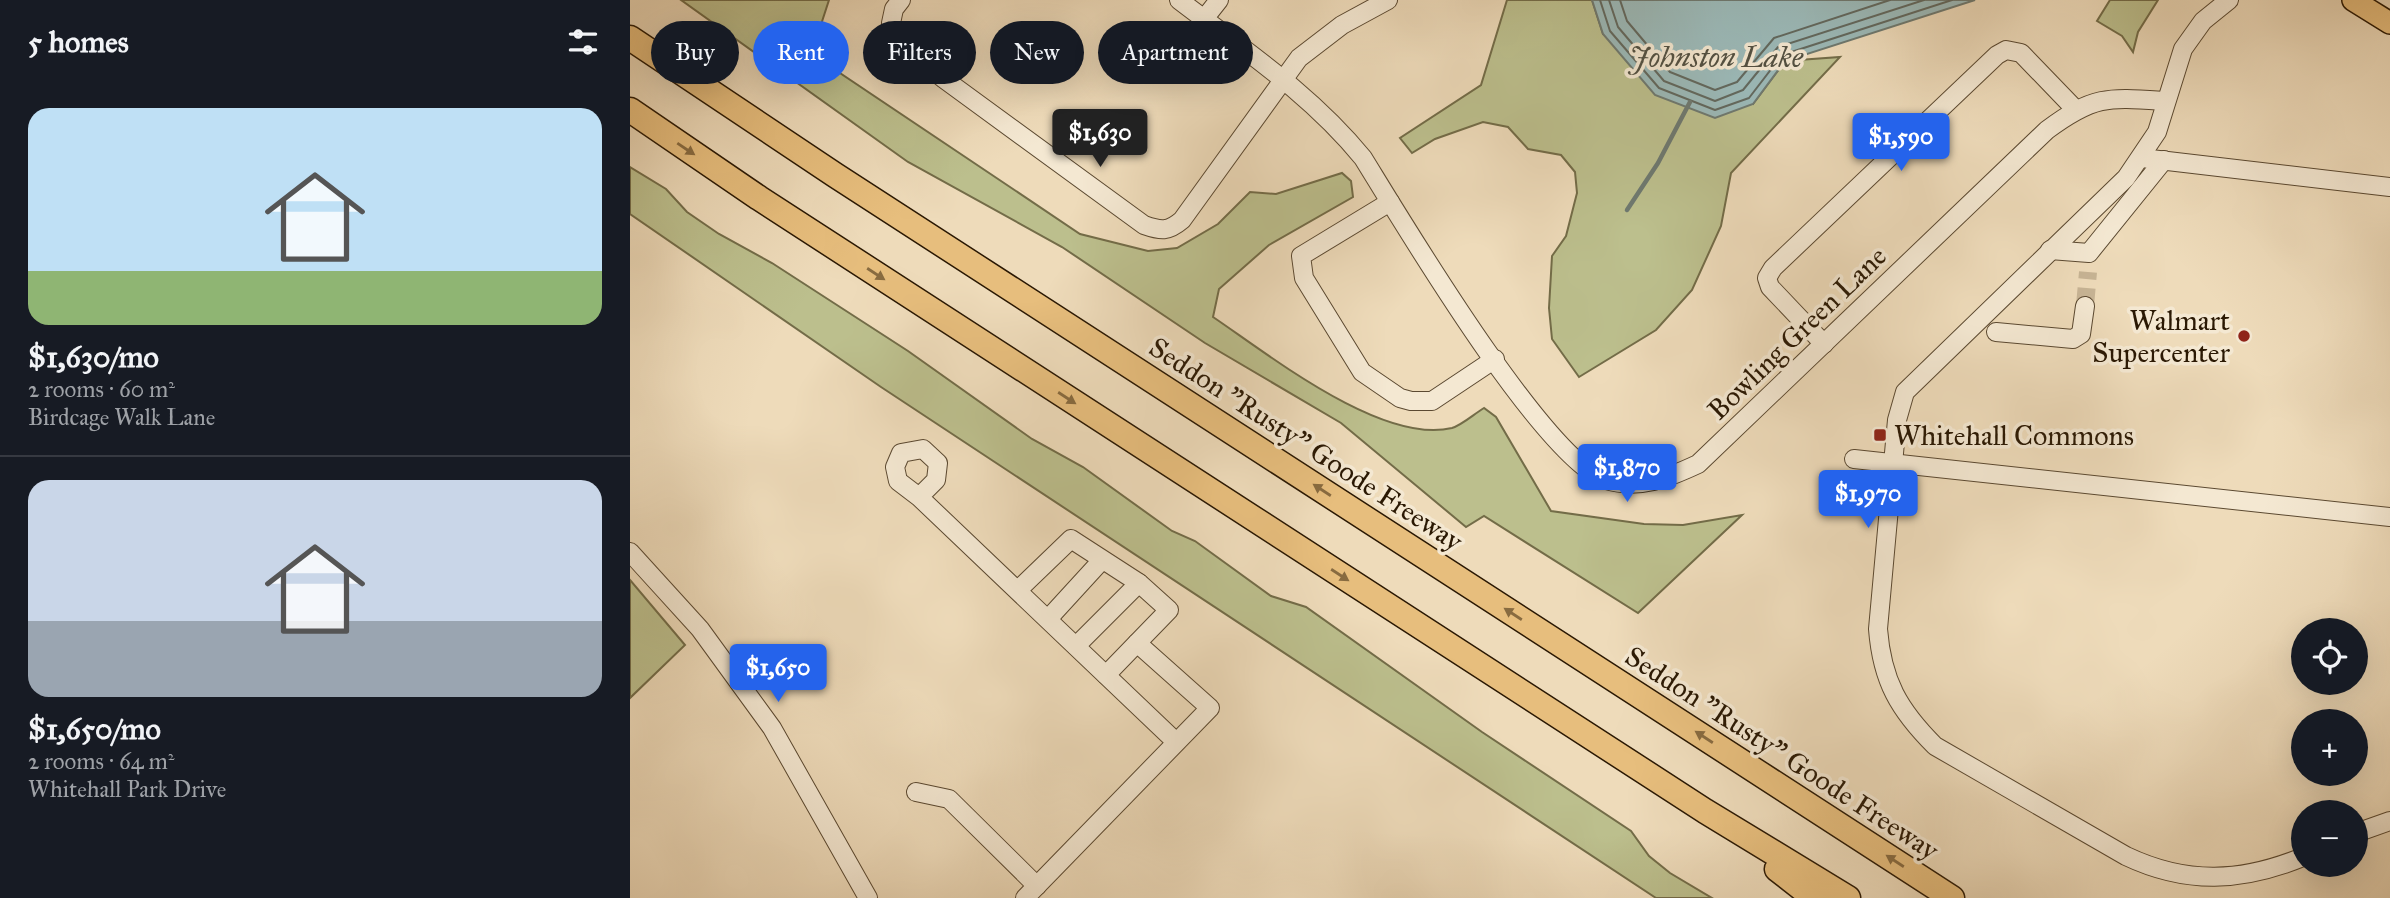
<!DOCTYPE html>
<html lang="en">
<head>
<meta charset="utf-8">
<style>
	:root { --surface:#171b24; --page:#242831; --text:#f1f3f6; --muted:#9ea1a6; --line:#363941; --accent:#2563eb }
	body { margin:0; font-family:"IM FELL Great Primer",serif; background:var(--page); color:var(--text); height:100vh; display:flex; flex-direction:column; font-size:26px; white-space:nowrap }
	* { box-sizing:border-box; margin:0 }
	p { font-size:23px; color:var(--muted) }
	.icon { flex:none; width:38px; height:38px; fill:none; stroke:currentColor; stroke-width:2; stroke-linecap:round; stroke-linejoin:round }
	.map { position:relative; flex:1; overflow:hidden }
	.sheet { display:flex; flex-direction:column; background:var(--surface); width:630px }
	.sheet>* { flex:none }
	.guide { position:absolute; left:21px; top:21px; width:665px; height:63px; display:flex; gap:14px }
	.tools { position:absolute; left:1661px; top:618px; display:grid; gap:14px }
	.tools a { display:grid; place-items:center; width:77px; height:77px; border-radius:50%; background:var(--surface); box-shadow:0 7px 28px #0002; font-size:35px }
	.price { position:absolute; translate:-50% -60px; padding:0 16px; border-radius:7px; background:var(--accent); color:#fff; font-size:23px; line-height:46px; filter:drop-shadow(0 2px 4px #0008) }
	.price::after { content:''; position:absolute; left:50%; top:42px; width:21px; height:16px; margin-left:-10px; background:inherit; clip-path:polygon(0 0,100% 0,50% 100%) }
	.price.current { background:#222; color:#fff }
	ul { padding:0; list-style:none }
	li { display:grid; align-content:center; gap:14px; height:371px; padding:0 28px }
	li+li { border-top:2px solid var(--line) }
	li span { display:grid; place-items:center; height:217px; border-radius:21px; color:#555 }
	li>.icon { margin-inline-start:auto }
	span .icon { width:126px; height:126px; fill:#fffc; stroke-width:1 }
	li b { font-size:30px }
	h2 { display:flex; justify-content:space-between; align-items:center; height:84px; padding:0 28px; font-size:30px }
	.pill { padding:0 24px; border-radius:32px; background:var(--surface); box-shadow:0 7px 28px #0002; font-size:24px; line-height:63px }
	.pill.current { background:var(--accent); color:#fff }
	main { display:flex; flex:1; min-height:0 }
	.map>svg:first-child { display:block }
</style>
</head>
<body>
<main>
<section class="sheet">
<h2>5 homes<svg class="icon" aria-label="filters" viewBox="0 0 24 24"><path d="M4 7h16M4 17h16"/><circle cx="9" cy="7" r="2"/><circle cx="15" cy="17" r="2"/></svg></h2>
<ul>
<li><span style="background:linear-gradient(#bfe0f5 75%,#8fb573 0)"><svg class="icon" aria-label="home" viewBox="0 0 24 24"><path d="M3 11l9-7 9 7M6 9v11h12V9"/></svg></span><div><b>$1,630/mo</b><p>2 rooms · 60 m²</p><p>Birdcage Walk Lane</p></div></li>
<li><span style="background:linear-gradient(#c9d6e8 65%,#9aa5b1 0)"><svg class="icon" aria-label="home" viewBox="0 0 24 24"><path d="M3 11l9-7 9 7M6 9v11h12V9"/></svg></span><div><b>$1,650/mo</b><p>2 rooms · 64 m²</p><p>Whitehall Park Drive</p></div></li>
</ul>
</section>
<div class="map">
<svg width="1760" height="898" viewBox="0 0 1760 898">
	<rect width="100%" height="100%" fill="#eedbba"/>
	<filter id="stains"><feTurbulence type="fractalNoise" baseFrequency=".00286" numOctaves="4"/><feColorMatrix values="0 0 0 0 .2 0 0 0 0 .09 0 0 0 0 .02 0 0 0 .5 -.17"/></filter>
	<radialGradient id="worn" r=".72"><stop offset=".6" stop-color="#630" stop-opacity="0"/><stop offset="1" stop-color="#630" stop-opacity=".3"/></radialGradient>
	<g fill="#bcbf8d" stroke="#736c48" stroke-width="2">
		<path d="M 51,0 L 199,0 L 185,43 L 204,69 L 450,234 L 518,251 L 547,248 L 588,224 L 620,192 L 646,194 L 712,173 L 721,181 L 723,197 L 639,245 L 589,289 L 583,317 C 638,354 752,445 822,428 C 832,425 844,414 854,408 L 866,417 L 921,511 L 1014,524 L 1053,525 L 1112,515 L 1008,613 L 854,516 L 836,527 L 711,423 L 575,343 L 432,247 L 278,162 Z"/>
		<path d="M 877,0 L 962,0 L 973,34 L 1123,104 L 1155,61 L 1210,57 L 1101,173 L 1091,226 L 1062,290 L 1026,330 L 949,377 L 922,339 L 919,308 L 922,256 L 936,236 L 947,193 L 945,172 L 931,155 L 898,149 L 878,127 L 853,122 L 805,139 L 782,153 L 770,138 L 851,85 Z"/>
		<path d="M 1480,0 L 1528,0 L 1508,32 L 1503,52 L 1492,36 L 1467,21 Z"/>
		<path d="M 0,167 L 36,189 L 57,212 L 89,234 L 142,263 L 278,351 L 402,439 L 453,467 L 542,531 L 565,541 L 641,596 L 676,607 L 852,732 L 1001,831 L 1019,856 L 1040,873 L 1082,898 L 1026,898 L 251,387 L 0,214 Z"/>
		<path d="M 0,580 L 55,645 L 0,698 Z"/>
	</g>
	<path fill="#9bb9b8" stroke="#6e7970" stroke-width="2" d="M 962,0 L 1345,0 L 1155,61 L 1123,104 L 1085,118 L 1025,95 L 973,34 Z"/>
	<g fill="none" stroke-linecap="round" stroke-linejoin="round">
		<g stroke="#62685e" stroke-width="2">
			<path d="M 970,0 L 980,31 L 1029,88 L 1085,110 L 1119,98 L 1152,55 L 1322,0"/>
			<path d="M 979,0 L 988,27 L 1034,81 L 1085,101 L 1113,90 L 1148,47 L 1294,0"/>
			<path d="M 990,0 L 997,21 L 1040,72 L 1085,90 L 1107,82 L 1144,38 L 1260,0"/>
		</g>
		<path stroke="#6e7970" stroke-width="4.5" d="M 997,210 L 1028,163 L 1060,102"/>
		<path stroke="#c7b495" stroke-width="18" stroke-dasharray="18 9" stroke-linecap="butt" d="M 1455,306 L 1458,272"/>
		<defs>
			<g id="minor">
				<path d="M 271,0 L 264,9 L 261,23 L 266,40 L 314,79 L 514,225 C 531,231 538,232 552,220 L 669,58 L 712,25 L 758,0"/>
				<path d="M 549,0 C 613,49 682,95 733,158 C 772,221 914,460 976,480 C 1010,490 1038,478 1068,464 L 1417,130 C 1464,95 1478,97 1535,101"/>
				<path d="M 1599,0 L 1573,21 L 1553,49 L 1527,132 L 1496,178 L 1275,392 L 1267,420 L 1248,629 C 1252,681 1269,710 1305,746 L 1496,856 C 1557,885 1612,882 1673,857"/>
				<path d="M 574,19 L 589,0"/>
				<path d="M 1512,158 L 1760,187"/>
				<path d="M 760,202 L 671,256 L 674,278 L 732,372 L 770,398 L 781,401 L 802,401 L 865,359"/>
				<path d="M 1420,250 L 1459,253 L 1534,160"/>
				<path d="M 1366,332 L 1443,339 L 1451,334 L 1455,306"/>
				<path d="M 1194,344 L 1140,287 L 1137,278 L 1143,268 L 1367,55 L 1376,50 L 1391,53 L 1445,109"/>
				<path d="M 1224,459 L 1760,517"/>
				<path d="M 289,497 L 306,480 L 308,463 L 293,449 L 271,453 L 265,467 L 268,481 L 289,497 L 545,741"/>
				<path d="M 0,552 L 70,629 L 142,728 L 238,898"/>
				<path d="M 388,590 L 441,539 L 509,583 L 539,610 L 507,643 L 580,708 L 395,898"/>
				<path d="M 418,619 L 472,560"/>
				<path d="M 446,646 L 509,583"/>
				<path d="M 476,675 L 507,643"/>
				<path d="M 286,792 L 319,799 L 407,886"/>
				<path d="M 1726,833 L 1760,821"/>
			</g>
			<path id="major" d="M 1723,0 L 1760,23"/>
			<g id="highway">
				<path d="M 0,38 L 205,175 L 1322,898"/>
				<path d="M 0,110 L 129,198 L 1075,811 L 1218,898"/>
				<path d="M 1147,869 L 1184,898"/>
			</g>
		</defs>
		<use href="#minor" stroke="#5b4931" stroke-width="20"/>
		<use href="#major" stroke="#2a1803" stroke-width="24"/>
		<use href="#highway" stroke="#2a1803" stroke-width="27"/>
		<use href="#minor" stroke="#f4e8d2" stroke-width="18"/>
		<use href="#major" stroke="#e7be7d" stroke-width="21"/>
		<use href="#highway" stroke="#e7be7d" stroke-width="24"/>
	</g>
	<defs><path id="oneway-solid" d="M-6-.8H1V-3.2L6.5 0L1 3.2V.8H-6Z" transform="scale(1.75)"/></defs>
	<g fill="#886b40">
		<use href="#oneway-solid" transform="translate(56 149) rotate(34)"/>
		<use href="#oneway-solid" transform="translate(246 274) rotate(33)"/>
		<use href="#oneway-solid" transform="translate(437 398) rotate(33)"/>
		<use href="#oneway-solid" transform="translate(692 490) rotate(-147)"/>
		<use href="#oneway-solid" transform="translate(710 575) rotate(33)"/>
		<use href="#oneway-solid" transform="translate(883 614) rotate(-147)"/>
		<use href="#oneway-solid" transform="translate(1074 737) rotate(-147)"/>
		<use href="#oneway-solid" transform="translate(1265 861) rotate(-147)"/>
	</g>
	<g fill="#8f2418" stroke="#f4e8d2" stroke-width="2.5">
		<circle cx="1614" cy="336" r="7"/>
		<rect x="1243" y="428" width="14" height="14" rx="3.5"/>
	</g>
	<g text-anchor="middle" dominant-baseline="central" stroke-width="7" stroke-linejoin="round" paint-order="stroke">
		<g font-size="28" fill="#2a1803" stroke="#f4e8d2" text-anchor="end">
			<text x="1600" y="320">Walmart<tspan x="1600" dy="32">Supercenter</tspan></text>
			<text x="1264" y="435" text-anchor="start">Whitehall Commons</text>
		</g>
		<g font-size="28" fill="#2a1803" stroke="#f4e8d2">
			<text transform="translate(1167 333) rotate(-44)">Bowling Green Lane</text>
			<text transform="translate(676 444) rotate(33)">Seddon "Rusty" Goode Freeway</text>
			<text transform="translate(1152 753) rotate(33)">Seddon "Rusty" Goode Freeway</text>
		</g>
		<g font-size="30" font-style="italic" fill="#525042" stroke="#f4e8d2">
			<text x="1086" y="57">Johnston Lake</text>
		</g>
	</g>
	<rect width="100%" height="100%" filter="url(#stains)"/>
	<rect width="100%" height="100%" fill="url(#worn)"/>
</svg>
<div class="tools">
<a><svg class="icon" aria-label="locate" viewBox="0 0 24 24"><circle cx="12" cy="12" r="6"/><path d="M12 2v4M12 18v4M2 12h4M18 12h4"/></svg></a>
<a>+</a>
<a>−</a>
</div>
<b class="price current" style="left:470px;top:169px">$1,630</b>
<b class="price" style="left:1271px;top:173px">$1,590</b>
<b class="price" style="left:997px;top:504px">$1,870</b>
<b class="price" style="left:1238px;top:530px">$1,970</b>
<b class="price" style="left:148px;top:704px">$1,650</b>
<div class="guide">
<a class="pill">Buy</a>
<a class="pill current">Rent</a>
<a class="pill">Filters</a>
<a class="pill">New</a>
<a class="pill">Apartment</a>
</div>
</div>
</main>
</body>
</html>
